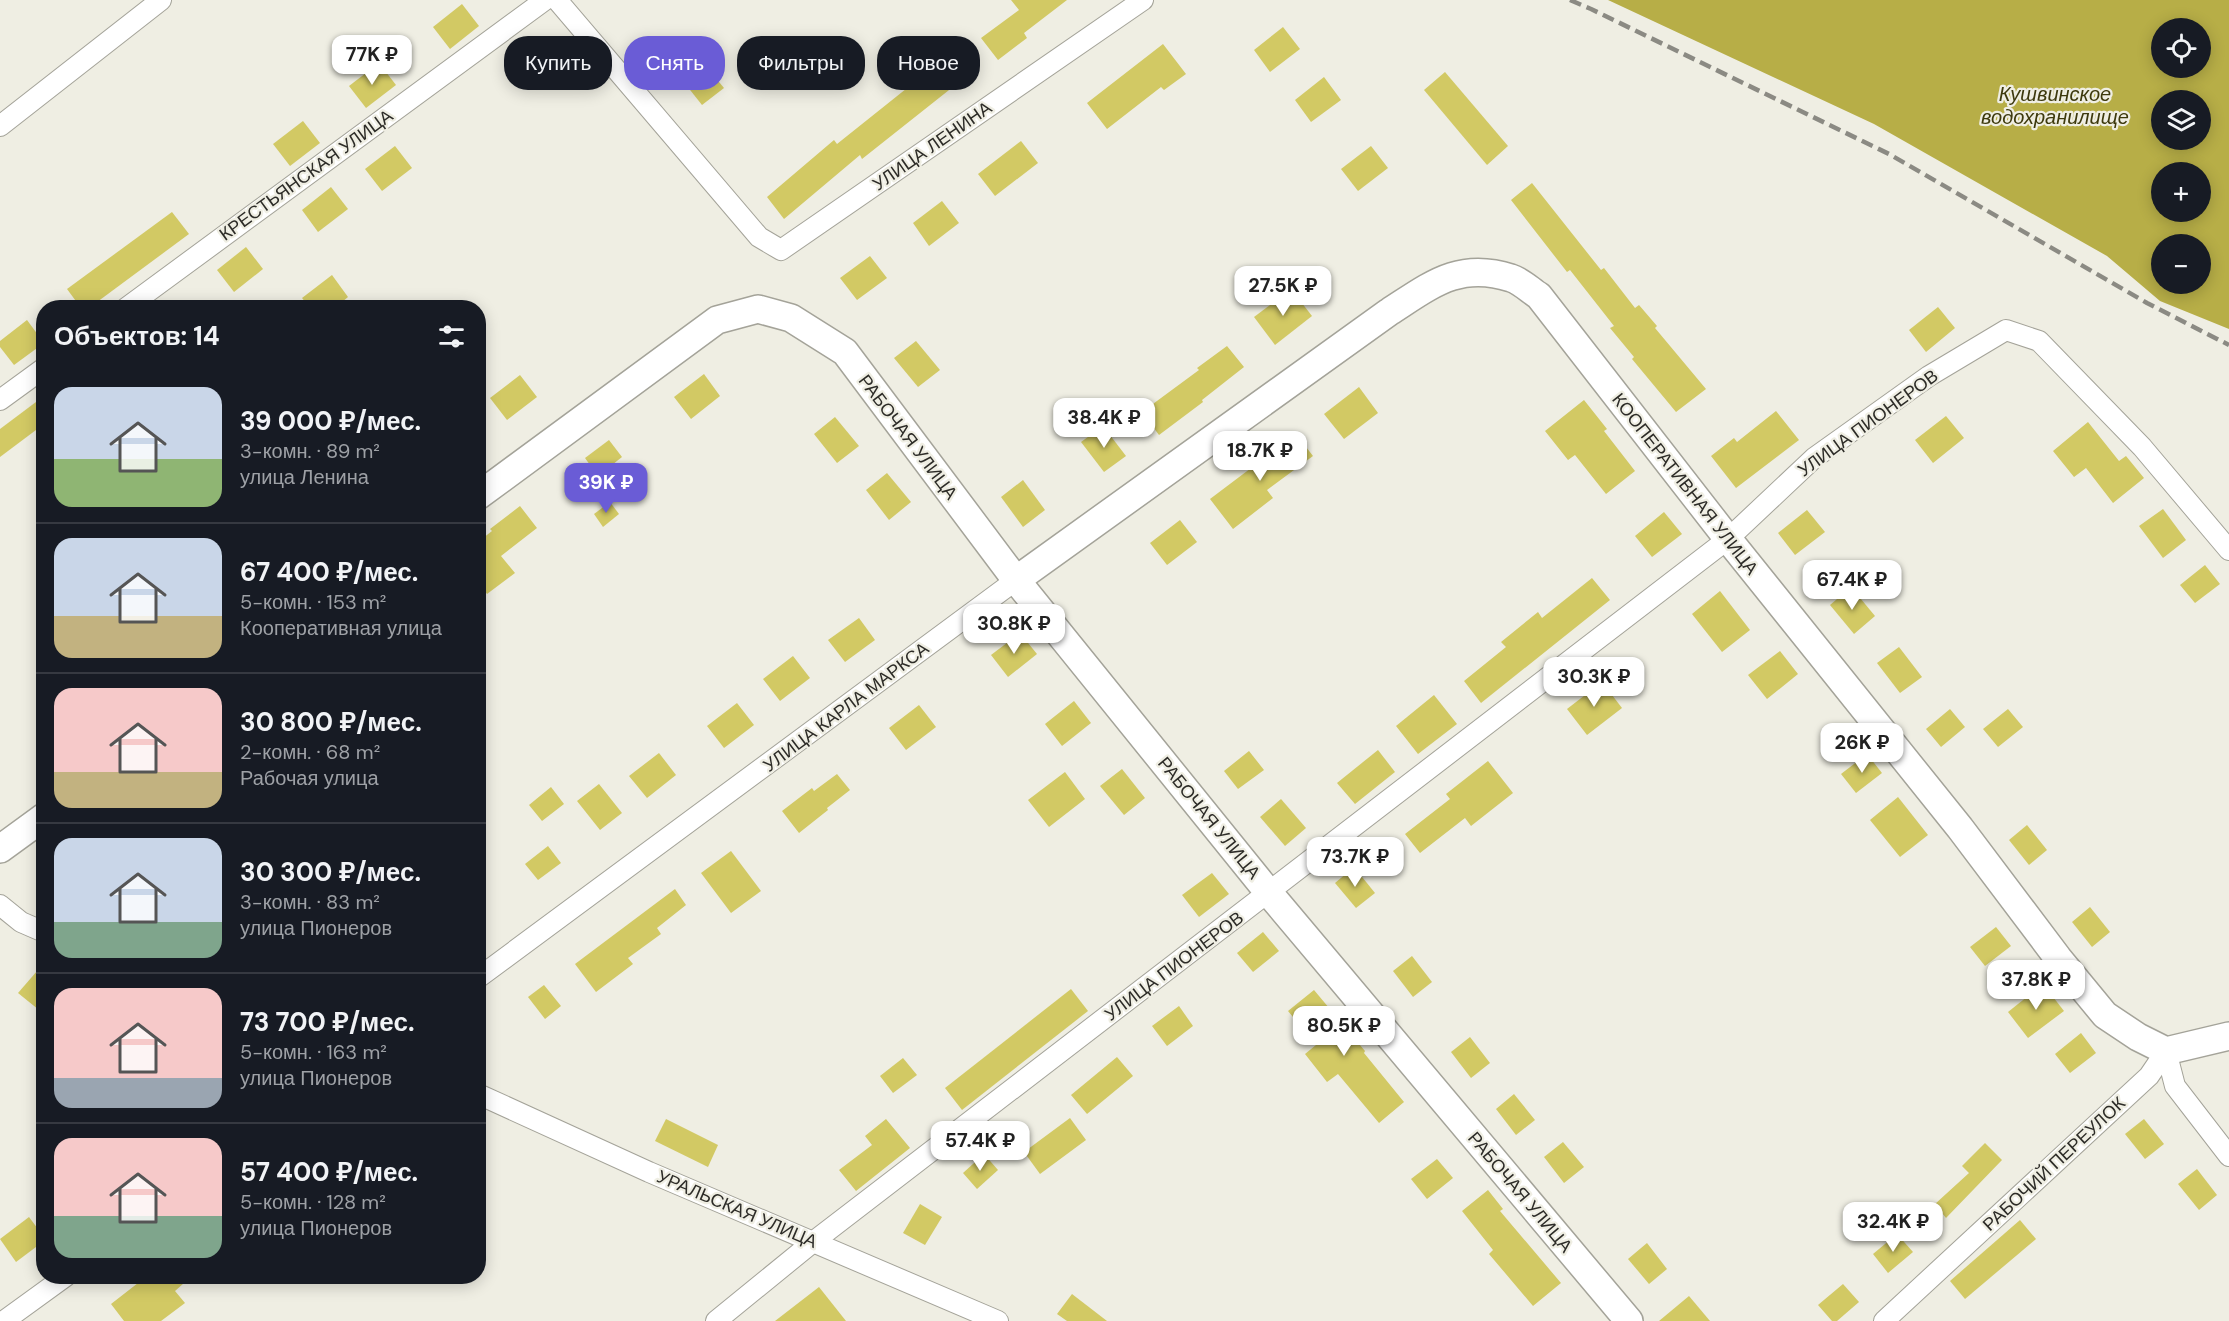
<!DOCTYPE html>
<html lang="ru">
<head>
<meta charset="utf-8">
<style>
	:root { --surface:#171b24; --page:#20242c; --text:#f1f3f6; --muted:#9ea1a6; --line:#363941; --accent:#6a5cd6 }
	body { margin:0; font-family:"DM Sans",sans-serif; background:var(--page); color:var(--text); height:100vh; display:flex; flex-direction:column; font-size:22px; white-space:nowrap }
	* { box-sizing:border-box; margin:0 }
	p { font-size:20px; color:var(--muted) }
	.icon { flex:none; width:33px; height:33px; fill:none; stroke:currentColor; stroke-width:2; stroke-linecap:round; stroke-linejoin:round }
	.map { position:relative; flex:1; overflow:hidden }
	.panel { position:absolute; left:36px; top:300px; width:450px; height:984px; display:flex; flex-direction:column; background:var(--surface); border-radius:24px; box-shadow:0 3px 15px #0003 }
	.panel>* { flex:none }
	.banner { position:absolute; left:504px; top:36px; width:570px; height:54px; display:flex; gap:12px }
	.buttons { position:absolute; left:2151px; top:18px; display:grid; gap:12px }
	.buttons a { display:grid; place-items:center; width:60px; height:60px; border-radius:50%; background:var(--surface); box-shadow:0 3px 15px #0003; font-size:30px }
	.price { position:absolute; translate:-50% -51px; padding:0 14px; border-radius:12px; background:#fff; color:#222; font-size:20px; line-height:39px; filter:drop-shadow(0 2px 3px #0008) }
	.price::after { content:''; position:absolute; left:50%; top:36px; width:18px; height:14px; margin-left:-9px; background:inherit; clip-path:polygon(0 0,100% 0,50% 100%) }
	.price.current { background:var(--accent); color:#fff }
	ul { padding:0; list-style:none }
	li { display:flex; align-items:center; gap:18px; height:150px; padding:0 18px }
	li+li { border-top:2px solid var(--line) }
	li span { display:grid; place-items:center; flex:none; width:168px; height:120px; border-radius:18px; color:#555 }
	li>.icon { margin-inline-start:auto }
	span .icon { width:72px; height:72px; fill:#fffc; stroke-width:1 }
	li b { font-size:26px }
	h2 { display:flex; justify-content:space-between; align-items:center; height:72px; padding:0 18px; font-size:26px }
	.chip { padding:0 21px; border-radius:24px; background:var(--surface); box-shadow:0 3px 15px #0003; font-size:21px; line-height:54px }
	.chip.current { background:var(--accent); color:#fff }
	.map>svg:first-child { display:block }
</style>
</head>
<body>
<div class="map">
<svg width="2229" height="1321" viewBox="0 0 2229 1321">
	<rect width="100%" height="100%" fill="#efeee3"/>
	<path fill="#b7ae47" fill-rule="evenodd" d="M 1608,0 L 2229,0 L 2229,329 L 2160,301 L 2107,256 L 1874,124 ZM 2162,28 L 2200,28 L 2200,68 L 2162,68 ZM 2162,100 L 2200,100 L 2200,140 L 2162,140 ZM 2162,172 L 2200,172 L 2200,212 L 2162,212 ZM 2162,244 L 2200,244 L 2200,284 L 2162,284 Z"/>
	<g fill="#d2c964">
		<path d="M 1011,0 L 1067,0 L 1024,33 L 1027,38 L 998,60 L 981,38 L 1019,10 Z"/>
		<path d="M 462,4 L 479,26 L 450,49 L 433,27 Z"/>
		<path d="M 1283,27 L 1300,49 L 1270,72 L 1254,50 Z"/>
		<path d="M 1163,44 L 1186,74 L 1164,90 L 1161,87 L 1107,129 L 1087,103 Z"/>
		<path d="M 951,53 L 968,75 L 862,159 L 860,155 L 784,219 L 767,197 L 834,140 L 837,144 Z"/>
		<path d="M 700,59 L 724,88 L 702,105 L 679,76 Z"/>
		<path d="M 379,63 L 396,85 L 366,108 L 349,86 Z"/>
		<path d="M 1445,72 L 1508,146 L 1487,165 L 1424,90 Z"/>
		<path d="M 1324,77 L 1341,100 L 1311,122 L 1295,100 Z"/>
		<path d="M 303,121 L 320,143 L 290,166 L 273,144 Z"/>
		<path d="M 1021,141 L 1038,163 L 995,196 L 978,174 Z"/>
		<path d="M 395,146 L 412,168 L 382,191 L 365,169 Z"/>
		<path d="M 1371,146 L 1388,168 L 1358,191 L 1341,169 Z"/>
		<path d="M 1532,183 L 1601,270 L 1604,268 L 1635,308 L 1639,305 L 1657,326 L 1655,328 L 1706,389 L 1676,412 L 1632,359 L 1634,357 L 1610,328 L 1614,326 L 1570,270 L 1567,272 L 1511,200 Z"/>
		<path d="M 331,187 L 348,209 L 318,232 L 302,210 Z"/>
		<path d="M 942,201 L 959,223 L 929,246 L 913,223 Z"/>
		<path d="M 172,212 L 189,234 L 89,308 L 81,308 L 67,289 Z"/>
		<path d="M 246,247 L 263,269 L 234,292 L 217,270 Z"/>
		<path d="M 870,256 L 887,278 L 857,300 L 840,278 Z"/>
		<path d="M 332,275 L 348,297 L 335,308 L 310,308 L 302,298 Z"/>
		<path d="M 1291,289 L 1312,316 L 1275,345 L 1254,317 Z"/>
		<path d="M 1938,307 L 1955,328 L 1926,352 L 1909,330 Z"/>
		<path d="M 27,320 L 44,343 L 14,365 L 0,347 L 0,341 Z"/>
		<path d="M 916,341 L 940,370 L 918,387 L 894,358 Z"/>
		<path d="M 1227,346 L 1244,367 L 1202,400 L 1203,402 L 1159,435 L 1142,412 L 1199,370 L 1197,368 Z"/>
		<path d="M 704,374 L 720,396 L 691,419 L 674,397 Z"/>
		<path d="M 520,375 L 537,397 L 507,420 L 490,398 Z"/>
		<path d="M 1359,387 L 1378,413 L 1344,439 L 1324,414 Z"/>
		<path d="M 44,396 L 44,424 L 0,457 L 0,429 Z"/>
		<path d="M 1584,400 L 1607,429 L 1604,431 L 1635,471 L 1606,494 L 1575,455 L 1568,460 L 1545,431 Z"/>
		<path d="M 1776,411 L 1799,440 L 1736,488 L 1711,456 L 1734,438 L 1737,442 Z"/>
		<path d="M 1946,416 L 1964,438 L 1933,463 L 1915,440 Z"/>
		<path d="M 835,417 L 859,446 L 837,463 L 814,434 Z"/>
		<path d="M 2088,422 L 2119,461 L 2126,456 L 2144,478 L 2113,503 L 2086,468 L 2074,477 L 2053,451 Z"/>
		<path d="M 1103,426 L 1126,456 L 1104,472 L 1081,442 Z"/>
		<path d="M 1296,434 L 1313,456 L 1267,490 L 1273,498 L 1233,529 L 1210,499 Z"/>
		<path d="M 609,440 L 622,457 L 598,476 L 585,458 Z"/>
		<path d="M 887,473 L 911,502 L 889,520 L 866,490 Z"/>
		<path d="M 1023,480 L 1045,510 L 1023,527 L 1001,497 Z"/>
		<path d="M 610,502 L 619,514 L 603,527 L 594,514 Z"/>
		<path d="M 520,506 L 537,528 L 501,556 L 515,573 L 487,594 L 478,582 L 478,542 L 492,531 L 490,529 Z"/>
		<path d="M 2163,509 L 2186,540 L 2163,558 L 2139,526 Z"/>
		<path d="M 1807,510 L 1825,532 L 1795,555 L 1778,533 Z"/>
		<path d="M 1664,512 L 1682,534 L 1652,557 L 1635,536 Z"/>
		<path d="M 1180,520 L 1197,542 L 1167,565 L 1150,543 Z"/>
		<path d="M 2205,565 L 2220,584 L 2195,603 L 2180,585 Z"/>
		<path d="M 1592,578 L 1610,600 L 1481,703 L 1464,681 L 1506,647 L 1501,642 L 1538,612 L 1542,618 Z"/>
		<path d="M 1851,587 L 1875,616 L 1854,634 L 1830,605 Z"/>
		<path d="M 1720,591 L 1750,630 L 1722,652 L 1692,614 Z"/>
		<path d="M 859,618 L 875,640 L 845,662 L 828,640 Z"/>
		<path d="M 1020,633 L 1037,654 L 1008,677 L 991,655 Z"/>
		<path d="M 1899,647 L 1922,677 L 1900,693 L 1877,663 Z"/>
		<path d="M 1780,651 L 1798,674 L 1767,699 L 1748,675 Z"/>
		<path d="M 793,656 L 810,678 L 780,701 L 763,679 Z"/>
		<path d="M 1602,682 L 1622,708 L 1587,735 L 1567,709 Z"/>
		<path d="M 1434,695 L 1457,724 L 1418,754 L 1396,726 Z"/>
		<path d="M 1074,701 L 1091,723 L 1062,746 L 1045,724 Z"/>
		<path d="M 737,703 L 754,725 L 724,748 L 707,726 Z"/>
		<path d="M 919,705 L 936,727 L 906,750 L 889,728 Z"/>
		<path d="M 1950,709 L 1965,727 L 1941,747 L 1926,729 Z"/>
		<path d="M 2008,709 L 2023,727 L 1998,747 L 1983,729 Z"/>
		<path d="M 1378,750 L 1395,772 L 1355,804 L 1337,783 Z"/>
		<path d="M 1249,751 L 1264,770 L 1238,789 L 1224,771 Z"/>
		<path d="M 659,753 L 676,775 L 647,798 L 629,776 Z"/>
		<path d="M 1867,754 L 1882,773 L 1856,793 L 1841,774 Z"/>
		<path d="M 1488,761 L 1513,793 L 1471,826 L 1465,818 L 1420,853 L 1405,834 L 1450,799 L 1446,794 Z"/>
		<path d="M 1122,769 L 1145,798 L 1124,815 L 1100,786 Z"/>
		<path d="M 1065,772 L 1085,799 L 1049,827 L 1028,800 Z"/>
		<path d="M 837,774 L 850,790 L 827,808 L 828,810 L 799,833 L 782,811 L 812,788 L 814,791 Z"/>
		<path d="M 599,784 L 622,813 L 600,830 L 577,801 Z"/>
		<path d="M 551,787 L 564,804 L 542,821 L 529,805 Z"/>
		<path d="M 1898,797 L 1928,835 L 1900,857 L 1870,820 Z"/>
		<path d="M 1281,799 L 1306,828 L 1285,846 L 1260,817 Z"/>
		<path d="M 2027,825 L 2047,850 L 2029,865 L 2009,840 Z"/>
		<path d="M 548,846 L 561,863 L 538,880 L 525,864 Z"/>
		<path d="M 731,851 L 761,891 L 731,913 L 701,873 Z"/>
		<path d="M 1354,867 L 1375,893 L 1356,908 L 1335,883 Z"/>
		<path d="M 1212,873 L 1229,894 L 1199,917 L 1182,895 Z"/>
		<path d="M 675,889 L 686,905 L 657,928 L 661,934 L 628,958 L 633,964 L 596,992 L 575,964 Z"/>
		<path d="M 2090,907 L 2110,932 L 2092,947 L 2072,922 Z"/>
		<path d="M 1996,927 L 2011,946 L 1985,966 L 1970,947 Z"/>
		<path d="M 1263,932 L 1279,951 L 1253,972 L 1237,953 Z"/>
		<path d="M 1412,956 L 1432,982 L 1413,997 L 1393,971 Z"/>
		<path d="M 44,963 L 44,1014 L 18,993 Z"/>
		<path d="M 2043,984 L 2064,1011 L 2028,1038 L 2008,1012 Z"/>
		<path d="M 544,985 L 561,1006 L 545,1019 L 528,997 Z"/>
		<path d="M 1071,989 L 1088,1011 L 962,1110 L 945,1088 Z"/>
		<path d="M 1314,990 L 1365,1051 L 1364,1053 L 1404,1102 L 1379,1123 L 1338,1074 L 1327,1082 L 1305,1054 L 1316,1045 L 1288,1011 Z"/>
		<path d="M 1179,1006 L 1193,1026 L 1167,1046 L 1152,1026 Z"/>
		<path d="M 2081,1033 L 2096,1053 L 2070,1073 L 2055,1054 Z"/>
		<path d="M 1470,1037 L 1490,1063 L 1471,1078 L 1451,1052 Z"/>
		<path d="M 1117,1057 L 1133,1076 L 1087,1114 L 1071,1095 Z"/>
		<path d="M 903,1058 L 917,1075 L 893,1093 L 880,1076 Z"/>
		<path d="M 1514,1094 L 1535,1120 L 1516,1135 L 1496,1109 Z"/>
		<path d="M 1070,1118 L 1086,1140 L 1040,1174 L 1024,1152 Z"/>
		<path d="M 666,1119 L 718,1145 L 708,1167 L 655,1141 Z"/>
		<path d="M 886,1119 L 910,1148 L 856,1191 L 839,1170 L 872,1145 L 865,1136 Z"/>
		<path d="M 2144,1119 L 2164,1144 L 2145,1159 L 2125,1134 Z"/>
		<path d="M 1563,1142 L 1584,1167 L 1564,1183 L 1544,1157 Z"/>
		<path d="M 1985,1143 L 2002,1160 L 1946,1218 L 1935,1204 L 1969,1173 L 1962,1166 Z"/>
		<path d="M 984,1154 L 998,1170 L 977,1189 L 963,1173 Z"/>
		<path d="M 1437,1159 L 1453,1178 L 1427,1199 L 1411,1179 Z"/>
		<path d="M 2197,1169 L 2217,1195 L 2199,1210 L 2178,1184 Z"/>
		<path d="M 1488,1190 L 1503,1209 L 1500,1211 L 1561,1283 L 1533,1306 L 1489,1254 L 1493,1250 L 1462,1211 Z"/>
		<path d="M 920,1204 L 942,1217 L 925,1245 L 903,1233 Z"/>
		<path d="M 29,1217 L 44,1237 L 44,1241 L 16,1262 L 0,1239 Z"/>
		<path d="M 2020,1220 L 2036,1239 L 1965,1299 L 1950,1281 Z"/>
		<path d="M 1897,1234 L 1913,1252 L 1888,1273 L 1873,1254 Z"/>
		<path d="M 1647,1243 L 1667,1269 L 1649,1284 L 1628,1259 Z"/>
		<path d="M 147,1276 L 192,1276 L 175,1291 L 185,1303 L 161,1321 L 124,1321 L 111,1304 Z"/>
		<path d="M 1843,1284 L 1859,1302 L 1837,1321 L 1832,1321 L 1818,1305 Z"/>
		<path d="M 819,1287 L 846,1321 L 775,1321 Z"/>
		<path d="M 1072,1294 L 1107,1321 L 1067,1321 L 1057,1314 Z"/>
		<path d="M 1689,1296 L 1710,1321 L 1659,1321 Z"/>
	</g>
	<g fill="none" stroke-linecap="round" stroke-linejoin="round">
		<defs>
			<g id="street">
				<path d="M 557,0 L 759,237 L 781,250 L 1143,0"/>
				<path d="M 0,126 L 161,0"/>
				<path d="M 126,308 L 545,0"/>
				<path d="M 0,400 L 44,368"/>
				<path d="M 0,905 L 21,922 L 44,932"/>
				<path d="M 478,978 L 1016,580"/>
				<path d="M 2166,1051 L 2175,1086 L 2229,1156"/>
				<path d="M 478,1094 L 649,1172 L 998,1321"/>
				<path d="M 4,1321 L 66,1276"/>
				<path d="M 716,1321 L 813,1242 L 1728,539 L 1814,458 L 1929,376 L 2006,330 L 2039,341 L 2142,447 L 2229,550"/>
				<path d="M 1884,1321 L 2149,1076 L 2166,1051"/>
			</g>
			<g id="secondary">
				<path d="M 478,496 L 717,320 L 758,309 L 791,318 L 845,352 L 1016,580 L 1269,893 L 1629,1321"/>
				<path d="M 1016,580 L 1389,312 C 1431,285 1459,261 1511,278 C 1521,281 1531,291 1539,296 L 1728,539 L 1960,828 L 2058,958 L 2105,1015 L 2138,1037 L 2166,1051 L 2229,1036"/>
				<path d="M 0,849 L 44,817"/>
			</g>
		</defs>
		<use href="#street" stroke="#a4a399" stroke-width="22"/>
		<use href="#secondary" stroke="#a4a399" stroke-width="30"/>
		<use href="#street" stroke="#fff" stroke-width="20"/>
		<use href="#secondary" stroke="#fff" stroke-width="27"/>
		<path stroke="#8b8a83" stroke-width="4.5" stroke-dasharray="12 6" stroke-linecap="butt" d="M 1570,0 L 1591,9 L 1889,154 L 2147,303 L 2229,345"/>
	</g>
	<g text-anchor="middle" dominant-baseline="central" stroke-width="4.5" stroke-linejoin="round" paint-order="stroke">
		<g font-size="18" fill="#2d2c28" stroke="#efeee3">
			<text transform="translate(932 146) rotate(-35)">УЛИЦА ЛЕНИНА</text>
			<text transform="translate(306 175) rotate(-36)">КРЕСТЬЯНСКАЯ УЛИЦА</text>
			<text transform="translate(1868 423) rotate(-36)">УЛИЦА ПИОНЕРОВ</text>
			<text transform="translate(908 437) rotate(53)">РАБОЧАЯ УЛИЦА</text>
			<text transform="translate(1685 484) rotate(52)">КООПЕРАТИВНАЯ УЛИЦА</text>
			<text transform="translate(846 707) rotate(-37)">УЛИЦА КАРЛА МАРКСА</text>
			<text transform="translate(1209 818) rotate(51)">РАБОЧАЯ УЛИЦА</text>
			<text transform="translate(1174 966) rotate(-37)">УЛИЦА ПИОНЕРОВ</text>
			<text transform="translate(2054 1164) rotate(-43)">РАБОЧИЙ ПЕРЕУЛОК</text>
			<text transform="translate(1520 1192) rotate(50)">РАБОЧАЯ УЛИЦА</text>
			<text transform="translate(737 1209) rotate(23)">УРАЛЬСКАЯ УЛИЦА</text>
		</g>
		<g font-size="20" font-style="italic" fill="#3d390d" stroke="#efeee3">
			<text x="2055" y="94">Кушвинское<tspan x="2055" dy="23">водохранилище</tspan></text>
		</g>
	</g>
</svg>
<div class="buttons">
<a><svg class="icon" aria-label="locate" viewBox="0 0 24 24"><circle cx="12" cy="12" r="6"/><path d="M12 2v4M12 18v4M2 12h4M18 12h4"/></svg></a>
<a><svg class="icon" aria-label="layers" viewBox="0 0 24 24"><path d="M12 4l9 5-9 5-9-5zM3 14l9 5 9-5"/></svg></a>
<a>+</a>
<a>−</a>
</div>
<b class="price" style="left:372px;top:86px">77K ₽</b>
<b class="price" style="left:1283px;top:317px">27.5K ₽</b>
<b class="price" style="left:1104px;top:449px">38.4K ₽</b>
<b class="price" style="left:1260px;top:482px">18.7K ₽</b>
<b class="price current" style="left:606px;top:514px">39K ₽</b>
<b class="price" style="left:1852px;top:611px">67.4K ₽</b>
<b class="price" style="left:1014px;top:655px">30.8K ₽</b>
<b class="price" style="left:1594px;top:708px">30.3K ₽</b>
<b class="price" style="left:1862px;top:774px">26K ₽</b>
<b class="price" style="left:1355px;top:888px">73.7K ₽</b>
<b class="price" style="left:2036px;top:1011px">37.8K ₽</b>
<b class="price" style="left:1344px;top:1057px">80.5K ₽</b>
<b class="price" style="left:980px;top:1172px">57.4K ₽</b>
<b class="price" style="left:1893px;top:1253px">32.4K ₽</b>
<div class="banner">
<a class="chip">Купить</a>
<a class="chip current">Снять</a>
<a class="chip">Фильтры</a>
<a class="chip">Новое</a>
</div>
<section class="panel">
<h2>Объектов: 14<svg class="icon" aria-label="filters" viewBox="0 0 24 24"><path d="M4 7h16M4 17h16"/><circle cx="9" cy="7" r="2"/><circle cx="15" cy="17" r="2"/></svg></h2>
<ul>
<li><span style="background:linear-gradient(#c9d6e8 60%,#8fb573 0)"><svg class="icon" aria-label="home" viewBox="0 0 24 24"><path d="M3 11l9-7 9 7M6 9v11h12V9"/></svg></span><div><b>39 000 ₽/мес.</b><p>3-комн. · 89 m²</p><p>улица Ленина</p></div></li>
<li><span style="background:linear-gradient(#c9d6e8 65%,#c2b280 0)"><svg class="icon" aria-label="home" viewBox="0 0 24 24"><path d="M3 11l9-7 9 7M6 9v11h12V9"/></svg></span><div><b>67 400 ₽/мес.</b><p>5-комн. · 153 m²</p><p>Кооперативная улица</p></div></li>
<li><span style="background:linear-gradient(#f6c9c9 70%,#c2b280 0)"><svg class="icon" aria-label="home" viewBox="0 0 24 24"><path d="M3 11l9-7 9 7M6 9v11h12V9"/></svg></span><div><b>30 800 ₽/мес.</b><p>2-комн. · 68 m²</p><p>Рабочая улица</p></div></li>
<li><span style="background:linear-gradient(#c9d6e8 70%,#7fa58c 0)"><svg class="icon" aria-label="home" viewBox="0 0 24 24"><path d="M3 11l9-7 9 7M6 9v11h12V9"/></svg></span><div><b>30 300 ₽/мес.</b><p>3-комн. · 83 m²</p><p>улица Пионеров</p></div></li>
<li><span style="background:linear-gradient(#f6c9c9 75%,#9aa5b1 0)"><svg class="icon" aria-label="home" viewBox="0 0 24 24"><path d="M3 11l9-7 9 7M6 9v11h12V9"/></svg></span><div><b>73 700 ₽/мес.</b><p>5-комн. · 163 m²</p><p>улица Пионеров</p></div></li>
<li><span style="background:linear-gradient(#f6c9c9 65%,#7fa58c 0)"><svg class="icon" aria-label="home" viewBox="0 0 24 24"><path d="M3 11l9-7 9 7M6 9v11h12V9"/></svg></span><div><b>57 400 ₽/мес.</b><p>5-комн. · 128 m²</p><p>улица Пионеров</p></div></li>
</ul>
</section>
</div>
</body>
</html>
